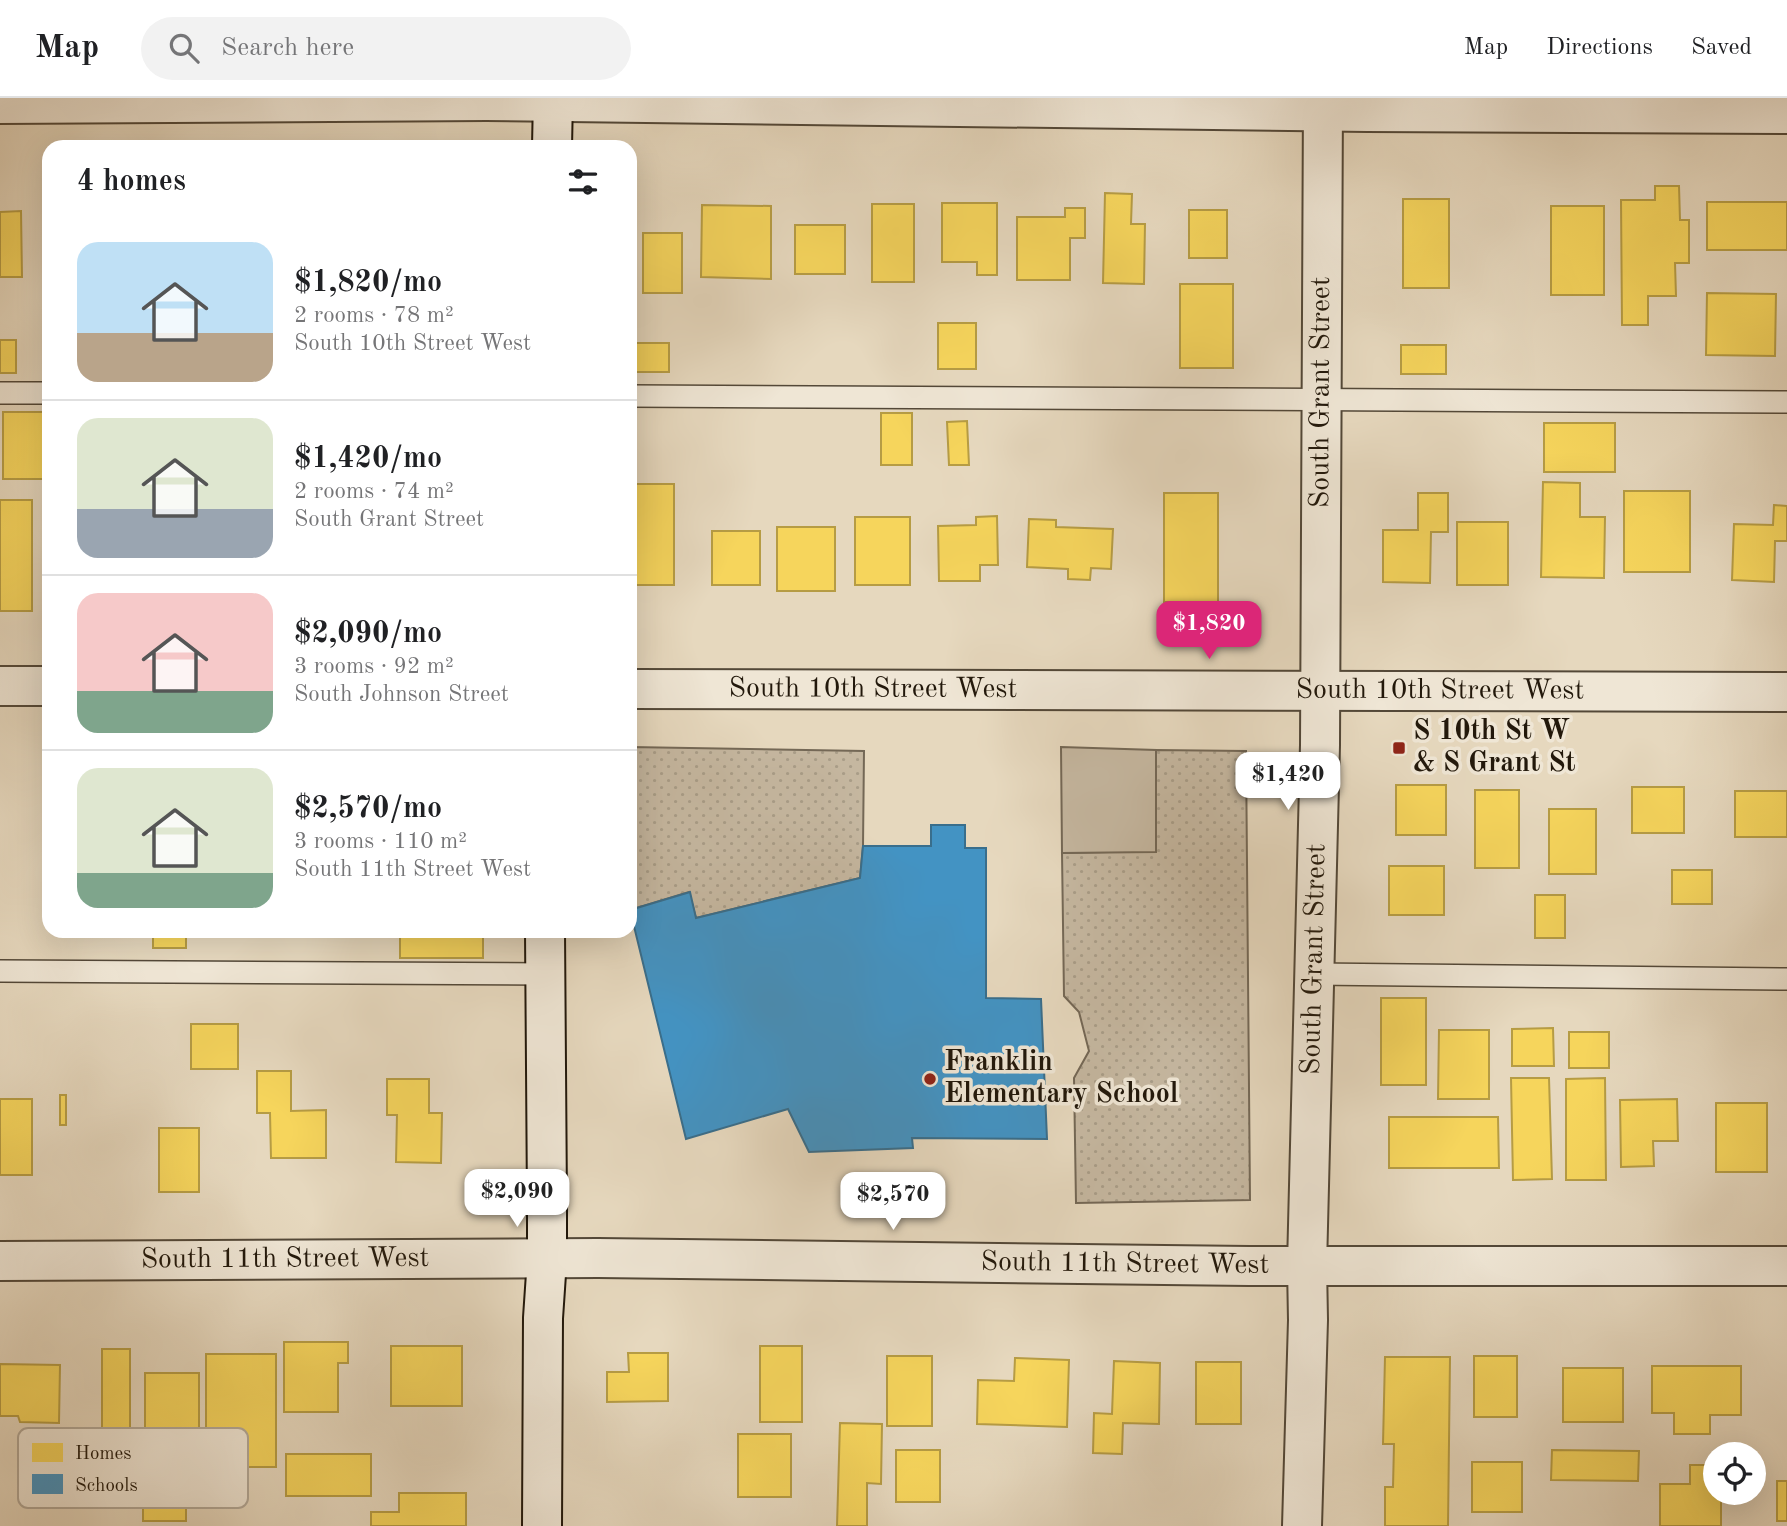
<!DOCTYPE html>
<html lang="en">
<head>
<meta charset="utf-8">
<style>
	:root { --surface:#fff; --page:#f2f2f2; --text:#202124; --muted:#757577; --line:#e0e0e0; --accent:#db2777 }
	body { margin:0; font-family:"Old Standard TT",serif; background:var(--page); color:var(--text); height:100vh; display:flex; flex-direction:column; font-size:26px; white-space:nowrap }
	* { box-sizing:border-box; margin:0 }
	p { font-size:23px; color:var(--muted) }
	.icon { flex:none; width:38px; height:38px; fill:none; stroke:currentColor; stroke-width:2; stroke-linecap:round; stroke-linejoin:round }
	.map { position:relative; flex:1; overflow:hidden }
	.drawer { position:absolute; left:42px; top:42px; width:595px; height:798px; display:flex; flex-direction:column; background:var(--surface); border-radius:21px; box-shadow:0 7px 28px #0002 }
	.drawer>* { flex:none }
	.buttons { position:absolute; left:1703px; top:1344px; display:grid; gap:14px }
	.buttons a { display:grid; place-items:center; width:63px; height:63px; border-radius:50%; background:var(--surface); box-shadow:0 7px 28px #0002; font-size:35px }
	.price { position:absolute; translate:-50% -60px; padding:0 16px; border-radius:14px; background:#fff; color:#222; font-size:23px; line-height:46px; filter:drop-shadow(0 2px 4px #0008) }
	.price::after { content:''; position:absolute; left:50%; top:42px; width:21px; height:16px; margin-left:-10px; background:inherit; clip-path:polygon(0 0,100% 0,50% 100%) }
	.price.current { background:var(--accent); color:#fff }
	ul { padding:0; list-style:none }
	li { display:flex; align-items:center; gap:21px; height:175px; padding:0 35px }
	li+li { border-top:2px solid var(--line) }
	li span { display:grid; place-items:center; flex:none; width:196px; height:140px; border-radius:21px; color:#555 }
	li>.icon { margin-inline-start:auto }
	span .icon { width:84px; height:84px; fill:#fffc; stroke-width:1 }
	li b { font-size:30px }
	h2 { display:flex; justify-content:space-between; align-items:center; height:84px; padding:0 35px; font-size:30px }
	header { display:flex; align-items:center; gap:42px; box-sizing:border-box; height:98px; padding:0 35px; background:var(--surface); border-bottom:2px solid var(--line) }
	header strong { font-size:33px }
	nav { display:flex; gap:38px; margin-inline-start:auto; font-size:24px }
	.search { width:490px; height:63px; background:var(--page); display:flex; align-items:center; gap:18px; box-sizing:border-box; padding:0 24px; border-radius:38px; color:var(--muted); font-size:26px }
	.map>svg:first-child { display:block }
</style>
</head>
<body>
<header>
<strong>Map</strong>
<div class="search"><svg class="icon" aria-label="search" viewBox="0 0 24 24"><circle cx="10" cy="10" r="6"/><path d="M15 15l6 6"/></svg>Search here</div>
<nav><a>Map</a><a>Directions</a><a>Saved</a></nav>
</header>
<div class="map">
<svg width="1787" height="1428" viewBox="0 0 1787 1428">
	<defs>
		<pattern id="park-dots" width="8" height="8" patternUnits="userSpaceOnUse" patternTransform="scale(1.75)"><rect width="8" height="8" fill="#c5b7a0"/><path d="M2 2h.1M6 6h.1" fill="none" stroke="#a99d88" stroke-width="1.8" stroke-linecap="round"/></pattern>
	</defs>
	<rect width="100%" height="100%" fill="#e6d8be"/>
	<filter id="stains"><feTurbulence type="fractalNoise" baseFrequency=".00286" numOctaves="4"/><feColorMatrix values="0 0 0 0 .2 0 0 0 0 .09 0 0 0 0 .02 0 0 0 .5 -.17"/></filter>
	<radialGradient id="worn" r=".72"><stop offset=".6" stop-color="#630" stop-opacity="0"/><stop offset="1" stop-color="#630" stop-opacity=".3"/></radialGradient>
	<g fill="url(#park-dots)" stroke="#746856" stroke-width="2">
		<path d="M 630,649 L 864,653 L 863,748 L 860,780 L 696,820 L 689,794 L 630,812 Z"/>
		<path d="M 1156,652 L 1246,653 L 1250,1102 L 1076,1105 L 1074,980 L 1089,953 L 1079,914 L 1064,898 L 1062,755 L 1155,753 Z"/>
	</g>
	<path fill="#c5b7a0" stroke="#746856" stroke-width="2" d="M 1061,649 L 1156,652 L 1156,754 L 1062,755 Z"/>
	<g fill="#f6d55c" stroke="#b69c44" stroke-width="2">
		<path d="M 1655,88 L 1679,88 L 1680,122 L 1689,122 L 1689,165 L 1675,165 L 1676,198 L 1648,198 L 1648,227 L 1622,227 L 1621,102 L 1655,102 Z"/>
		<path d="M 1105,95 L 1132,96 L 1131,126 L 1145,126 L 1144,186 L 1103,185 Z"/>
		<rect x="1403" y="101" width="46" height="89"/>
		<rect x="1707" y="104" width="80" height="48"/>
		<path d="M 942,105 L 997,105 L 997,177 L 977,177 L 977,164 L 942,164 Z"/>
		<rect x="872" y="106" width="42" height="78"/>
		<rect x="48" y="107" width="1" height="48"/>
		<path d="M 702,107 L 771,108 L 771,181 L 701,179 Z"/>
		<rect x="1551" y="108" width="53" height="89"/>
		<path d="M 1065,110 L 1085,110 L 1085,140 L 1070,140 L 1070,182 L 1017,182 L 1017,119 L 1065,119 Z"/>
		<rect x="1189" y="112" width="38" height="48"/>
		<path d="M 21,113 L 22,179 L 0,179 L 0,114 Z"/>
		<rect x="795" y="127" width="50" height="49"/>
		<rect x="643" y="135" width="39" height="60"/>
		<rect x="1180" y="186" width="53" height="84"/>
		<path d="M 1707,195 L 1776,196 L 1775,258 L 1706,257 Z"/>
		<rect x="938" y="225" width="38" height="46"/>
		<rect x="0" y="242" width="16" height="33"/>
		<rect x="630" y="245" width="39" height="29"/>
		<rect x="1401" y="247" width="45" height="29"/>
		<rect x="3" y="314" width="40" height="67"/>
		<rect x="881" y="315" width="31" height="52"/>
		<path d="M 967,323 L 969,367 L 949,367 L 947,324 Z"/>
		<rect x="1544" y="325" width="71" height="49"/>
		<path d="M 1543,384 L 1580,385 L 1580,419 L 1605,419 L 1604,480 L 1541,479 Z"/>
		<rect x="630" y="386" width="44" height="101"/>
		<rect x="1624" y="393" width="66" height="81"/>
		<rect x="1164" y="395" width="54" height="109"/>
		<path d="M 1418,395 L 1448,395 L 1448,434 L 1431,434 L 1430,485 L 1383,484 L 1383,432 L 1418,432 Z"/>
		<rect x="0" y="402" width="32" height="111"/>
		<path d="M 1774,407 L 1787,408 L 1787,443 L 1775,443 L 1774,484 L 1732,482 L 1734,426 L 1773,427 Z"/>
		<path d="M 997,418 L 998,467 L 980,467 L 980,483 L 939,483 L 938,428 L 976,427 L 976,419 Z"/>
		<rect x="855" y="419" width="55" height="68"/>
		<path d="M 1029,421 L 1056,422 L 1056,429 L 1113,431 L 1111,471 L 1091,470 L 1090,482 L 1068,481 L 1068,471 L 1027,469 Z"/>
		<rect x="1457" y="424" width="51" height="63"/>
		<rect x="777" y="429" width="58" height="64"/>
		<rect x="712" y="433" width="48" height="54"/>
		<rect x="1396" y="687" width="50" height="50"/>
		<rect x="1632" y="689" width="52" height="46"/>
		<rect x="1475" y="692" width="44" height="78"/>
		<rect x="1735" y="693" width="52" height="46"/>
		<rect x="1549" y="711" width="47" height="65"/>
		<rect x="1389" y="768" width="55" height="49"/>
		<rect x="1672" y="772" width="40" height="34"/>
		<rect x="1535" y="797" width="30" height="43"/>
		<rect x="153" y="833" width="33" height="17"/>
		<rect x="400" y="833" width="83" height="27"/>
		<rect x="1381" y="900" width="45" height="87"/>
		<rect x="191" y="926" width="47" height="45"/>
		<path d="M 1553,930 L 1554,968 L 1512,968 L 1512,931 Z"/>
		<path d="M 1439,932 L 1489,932 L 1489,1001 L 1438,1001 Z"/>
		<rect x="1569" y="934" width="40" height="36"/>
		<path d="M 257,973 L 291,973 L 291,1013 L 326,1012 L 326,1060 L 271,1060 L 270,1015 L 257,1015 Z"/>
		<path d="M 1511,980 L 1549,980 L 1552,1081 L 1513,1082 Z"/>
		<path d="M 1605,980 L 1606,1082 L 1566,1082 L 1566,981 Z"/>
		<path d="M 387,981 L 429,981 L 429,1015 L 442,1015 L 441,1065 L 396,1064 L 397,1017 L 387,1017 Z"/>
		<rect x="60" y="997" width="6" height="30"/>
		<rect x="0" y="1001" width="32" height="76"/>
		<path d="M 1677,1001 L 1678,1043 L 1653,1043 L 1654,1068 L 1621,1069 L 1620,1002 Z"/>
		<rect x="1716" y="1005" width="51" height="69"/>
		<path d="M 1389,1019 L 1498,1019 L 1499,1070 L 1389,1070 Z"/>
		<rect x="159" y="1030" width="40" height="64"/>
		<path d="M 284,1244 L 348,1244 L 348,1265 L 338,1265 L 338,1314 L 284,1314 Z"/>
		<rect x="391" y="1248" width="71" height="60"/>
		<rect x="760" y="1248" width="42" height="76"/>
		<rect x="102" y="1251" width="28" height="104"/>
		<path d="M 628,1255 L 668,1255 L 668,1303 L 607,1304 L 607,1274 L 629,1274 Z"/>
		<rect x="206" y="1256" width="70" height="113"/>
		<rect x="887" y="1258" width="45" height="70"/>
		<rect x="1474" y="1258" width="43" height="61"/>
		<path d="M 1385,1259 L 1450,1259 L 1448,1428 L 1385,1428 L 1385,1389 L 1393,1389 L 1394,1346 L 1383,1346 Z"/>
		<path d="M 1015,1260 L 1069,1262 L 1067,1329 L 977,1326 L 978,1282 L 1014,1283 Z"/>
		<path d="M 1114,1263 L 1160,1265 L 1159,1326 L 1123,1325 L 1122,1356 L 1093,1355 L 1094,1315 L 1112,1316 Z"/>
		<rect x="1196" y="1264" width="45" height="62"/>
		<path d="M 0,1266 L 60,1267 L 59,1325 L 20,1324 L 18,1318 L 0,1318 Z"/>
		<path d="M 1652,1268 L 1741,1268 L 1741,1317 L 1710,1317 L 1710,1336 L 1674,1336 L 1674,1315 L 1652,1315 Z"/>
		<rect x="1563" y="1270" width="60" height="54"/>
		<rect x="145" y="1275" width="54" height="63"/>
		<path d="M 840,1325 L 882,1326 L 881,1386 L 867,1385 L 867,1428 L 837,1428 Z"/>
		<rect x="738" y="1336" width="53" height="63"/>
		<rect x="896" y="1352" width="44" height="52"/>
		<path d="M 1552,1352 L 1639,1353 L 1638,1383 L 1551,1382 Z"/>
		<rect x="286" y="1356" width="85" height="42"/>
		<rect x="1472" y="1364" width="50" height="50"/>
		<rect x="143" y="1367" width="43" height="56"/>
		<path d="M 1690,1367 L 1715,1367 L 1715,1395 L 1721,1395 L 1721,1428 L 1660,1428 L 1660,1386 L 1690,1386 Z"/>
		<rect x="1777" y="1383" width="10" height="40"/>
		<path d="M 399,1395 L 466,1395 L 466,1428 L 371,1428 L 371,1414 L 399,1414 Z"/>
	</g>
	<path fill="#4393c3" stroke="#396e8c" stroke-width="2" d="M 931,727 L 965,727 L 965,750 L 986,750 L 986,900 L 1041,901 L 1047,1041 L 912,1040 L 913,1050 L 809,1054 L 788,1011 L 686,1041 L 630,812 L 690,794 L 696,820 L 860,780 L 863,748 L 931,748 Z"/>
	<g fill="none" stroke-linecap="round" stroke-linejoin="round">
		<defs>
			<g id="lane">
				<path d="M 0,295 L 49,295"/>
				<path d="M 630,298 L 1787,304"/>
				<path d="M 0,873 L 546,876"/>
				<path d="M 1314,876 L 1787,881"/>
			</g>
			<g id="street">
				<path d="M 0,6 L 486,3 L 1367,14 L 1787,16"/>
				<path d="M 0,588 L 49,588"/>
				<path id="s1" d="M 630,591 L 1787,594"/>
				<path id="s2" d="M 0,1163 L 598,1160 L 1249,1168 L 1787,1168"/>
				<path id="s3" d="M 1302,1428 L 1308,1222 L 1307,1168 L 1320,647 L 1323,0"/>
			</g>
			<g id="secondary">
				<path d="M 552,49 L 553,0"/>
				<path d="M 542,1428 L 543,1220 L 547,1161 L 547,1106 L 545,833"/>
			</g>
		</defs>
		<use href="#lane" stroke="#534838" stroke-width="24"/>
		<use href="#street" stroke="#534838" stroke-width="42"/>
		<use href="#secondary" stroke="#22180b" stroke-width="42"/>
		<use href="#lane" stroke="#efe6d5" stroke-width="21"/>
		<use href="#street" stroke="#efe6d5" stroke-width="38"/>
		<use href="#secondary" stroke="#efe6d5" stroke-width="38"/>
	</g>
	<g fill="#8f2418" stroke="#efe6d5" stroke-width="2.5">
		<rect x="1392" y="643" width="14" height="14" rx="3.5"/>
		<circle cx="930" cy="981" r="7"/>
	</g>
	<g text-anchor="middle" dominant-baseline="central" stroke-width="7" stroke-linejoin="round" paint-order="stroke">
		<g font-size="28" fill="#22180b" stroke="#efe6d5">
			<text stroke="none"><textPath href="#s3" startOffset="1134">South Grant Street</textPath></text>
			<text stroke="none"><textPath href="#s1" startOffset="243">South 10th Street West</textPath></text>
			<text stroke="none"><textPath href="#s1" startOffset="810">South 10th Street West</textPath></text>
			<text stroke="none"><textPath href="#s3" startOffset="567">South Grant Street</textPath></text>
			<text stroke="none"><textPath href="#s2" startOffset="285">South 11th Street West</textPath></text>
			<text stroke="none"><textPath href="#s2" startOffset="1125">South 11th Street West</textPath></text>
		</g>
		<g font-size="28" font-weight="bold" fill="#22180b" stroke="#efe6d5" text-anchor="start">
			<text x="1413" y="634">S 10th St W<tspan x="1413" dy="32">&amp; S Grant St</tspan></text>
			<text x="944" y="965">Franklin<tspan x="944" dy="32">Elementary School</tspan></text>
		</g>
	</g>
	<rect x="18" y="1330" width="230" height="80" rx="10" fill="#efe6d5" stroke="#b2a898" stroke-width="2"/>
	<rect x="32" y="1345" width="31" height="19" fill="#f6d55c"/>
	<rect x="32" y="1376" width="31" height="20" fill="#4393c3"/>
	<g font-size="19" fill="#22180b">
		<text x="75" y="1361">Homes</text>
		<text x="75" y="1393">Schools</text>
	</g>
	<rect width="100%" height="100%" filter="url(#stains)"/>
	<rect width="100%" height="100%" fill="url(#worn)"/>
</svg>
<div class="buttons">
<a><svg class="icon" aria-label="locate" viewBox="0 0 24 24"><circle cx="12" cy="12" r="6"/><path d="M12 2v4M12 18v4M2 12h4M18 12h4"/></svg></a>
</div>
<b class="price current" style="left:1209px;top:563px">$1,820</b>
<b class="price" style="left:1288px;top:714px">$1,420</b>
<b class="price" style="left:517px;top:1131px">$2,090</b>
<b class="price" style="left:893px;top:1134px">$2,570</b>
<section class="drawer">
<h2>4 homes<svg class="icon" aria-label="filters" viewBox="0 0 24 24"><path d="M4 7h16M4 17h16"/><circle cx="9" cy="7" r="2"/><circle cx="15" cy="17" r="2"/></svg></h2>
<ul>
<li><span style="background:linear-gradient(#bfe0f5 65%,#b9a48a 0)"><svg class="icon" aria-label="home" viewBox="0 0 24 24"><path d="M3 11l9-7 9 7M6 9v11h12V9"/></svg></span><div><b>$1,820/mo</b><p>2 rooms · 78 m²</p><p>South 10th Street West</p></div></li>
<li><span style="background:linear-gradient(#dfe7d0 65%,#9aa5b1 0)"><svg class="icon" aria-label="home" viewBox="0 0 24 24"><path d="M3 11l9-7 9 7M6 9v11h12V9"/></svg></span><div><b>$1,420/mo</b><p>2 rooms · 74 m²</p><p>South Grant Street</p></div></li>
<li><span style="background:linear-gradient(#f6c9c9 70%,#7fa58c 0)"><svg class="icon" aria-label="home" viewBox="0 0 24 24"><path d="M3 11l9-7 9 7M6 9v11h12V9"/></svg></span><div><b>$2,090/mo</b><p>3 rooms · 92 m²</p><p>South Johnson Street</p></div></li>
<li><span style="background:linear-gradient(#dfe7d0 75%,#7fa58c 0)"><svg class="icon" aria-label="home" viewBox="0 0 24 24"><path d="M3 11l9-7 9 7M6 9v11h12V9"/></svg></span><div><b>$2,570/mo</b><p>3 rooms · 110 m²</p><p>South 11th Street West</p></div></li>
</ul>
</section>
</div>
</body>
</html>
